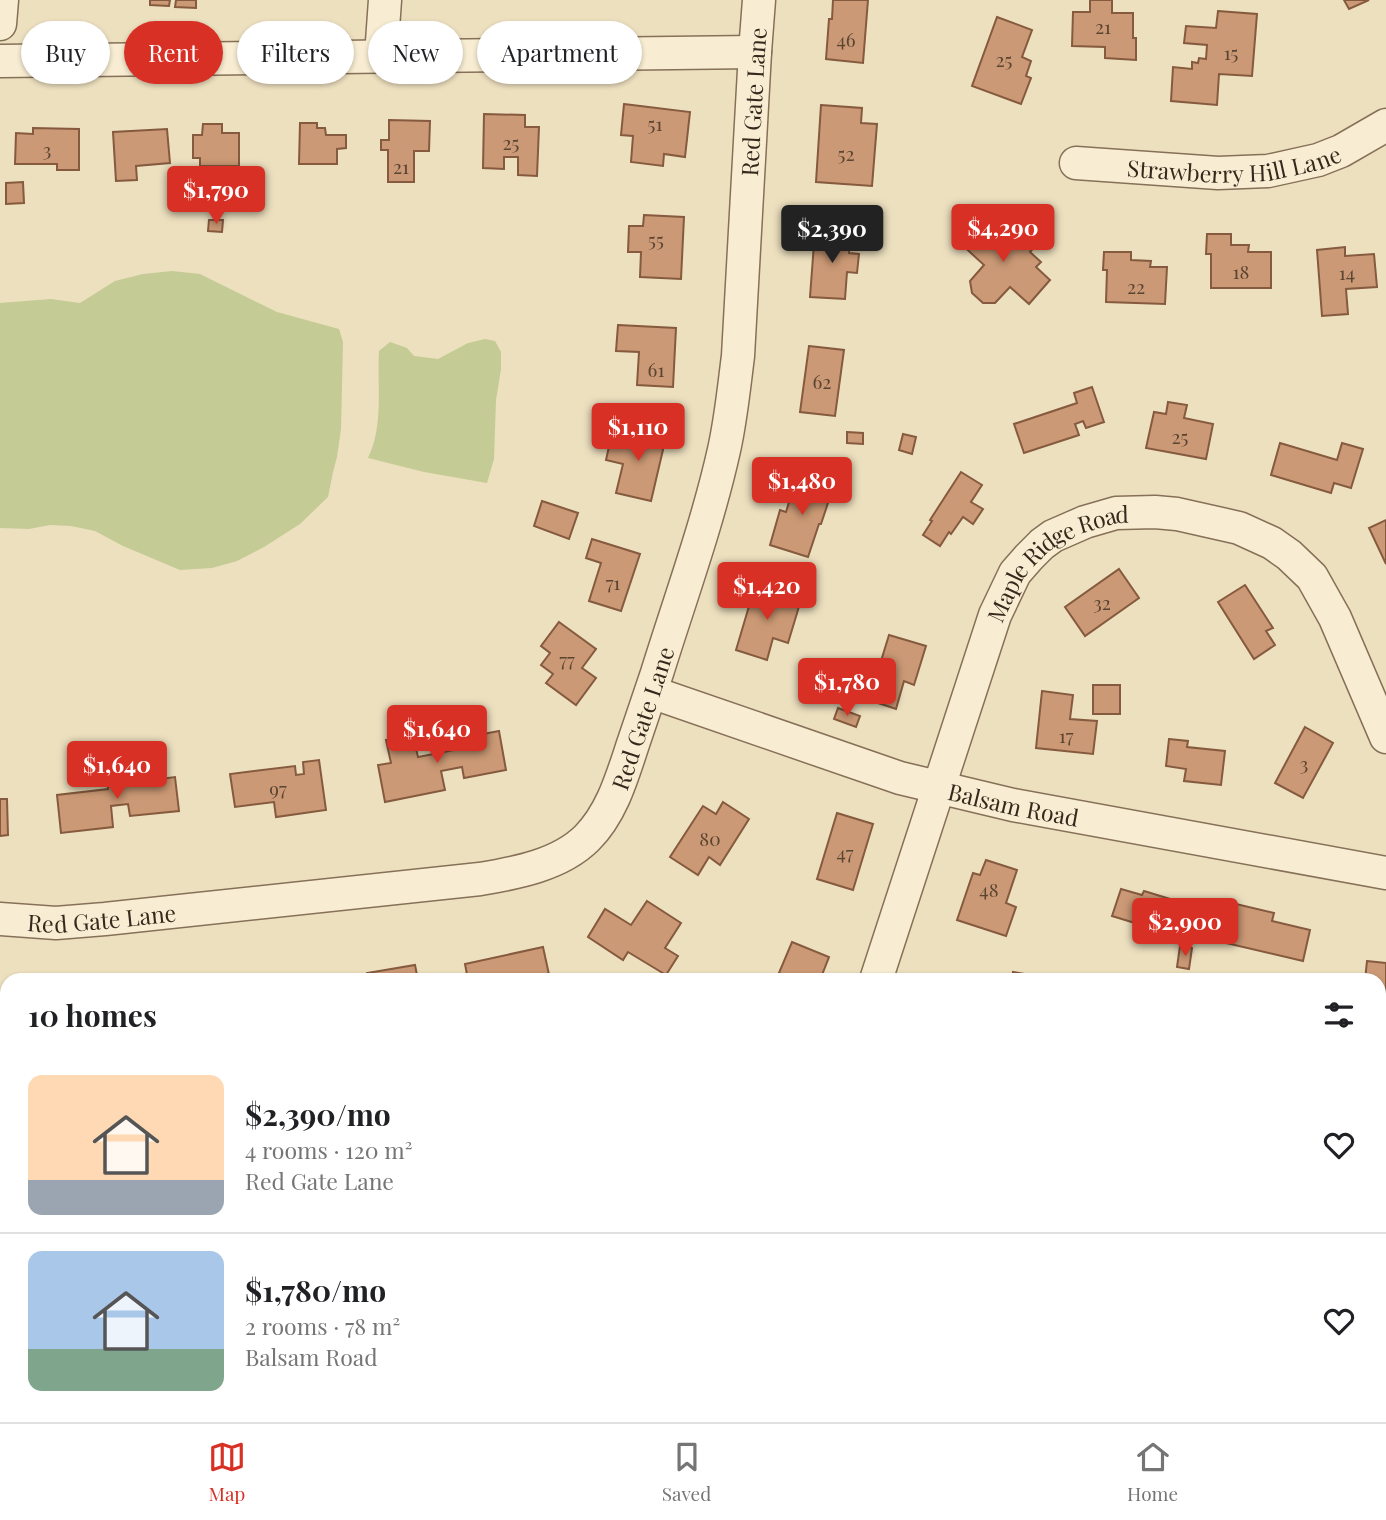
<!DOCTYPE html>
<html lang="en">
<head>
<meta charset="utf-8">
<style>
	:root { --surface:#fff; --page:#f2f2f2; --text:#202124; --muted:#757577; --line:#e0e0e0; --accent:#d93025 }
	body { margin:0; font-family:"Playfair Display",serif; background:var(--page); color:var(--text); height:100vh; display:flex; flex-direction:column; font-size:26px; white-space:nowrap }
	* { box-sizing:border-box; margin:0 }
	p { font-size:23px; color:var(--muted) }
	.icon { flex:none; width:38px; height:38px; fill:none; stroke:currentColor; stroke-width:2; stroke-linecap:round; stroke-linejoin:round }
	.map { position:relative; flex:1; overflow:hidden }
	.drawer { position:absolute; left:0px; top:973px; width:1386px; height:450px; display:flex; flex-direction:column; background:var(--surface); border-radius:21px 21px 0 0; box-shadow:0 2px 5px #0004 }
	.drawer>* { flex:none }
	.hud { position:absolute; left:21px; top:21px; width:700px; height:63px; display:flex; gap:14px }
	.price { position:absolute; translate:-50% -60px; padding:0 16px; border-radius:7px; background:var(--accent); color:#fff; font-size:23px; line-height:46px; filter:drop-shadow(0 2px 4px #0008) }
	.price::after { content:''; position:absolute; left:50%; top:42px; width:21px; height:16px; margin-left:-10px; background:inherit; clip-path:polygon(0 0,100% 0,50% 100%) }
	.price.on { background:#222; color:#fff }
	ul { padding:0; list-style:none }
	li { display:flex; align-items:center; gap:21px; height:175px; padding:0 28px }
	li+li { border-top:2px solid var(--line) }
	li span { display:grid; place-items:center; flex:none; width:196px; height:140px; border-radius:14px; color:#555 }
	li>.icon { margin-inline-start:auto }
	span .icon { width:84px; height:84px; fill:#fffc; stroke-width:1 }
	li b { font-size:30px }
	h2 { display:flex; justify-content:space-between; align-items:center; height:84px; padding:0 28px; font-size:30px }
	.pill { padding:0 24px; border-radius:32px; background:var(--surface); box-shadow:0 2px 5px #0004; font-size:24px; line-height:63px }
	.pill.on { background:var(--accent); color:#fff }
	.tabs { display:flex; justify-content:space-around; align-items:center; height:98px; border-top:2px solid var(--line); background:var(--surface); font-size:19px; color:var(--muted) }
	.tabs a { display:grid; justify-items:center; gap:4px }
	.tabs .on { color:var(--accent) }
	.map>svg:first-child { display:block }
</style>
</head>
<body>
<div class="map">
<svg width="1386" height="1422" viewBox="0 0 1386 1422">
	<rect width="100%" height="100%" fill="#ede0bf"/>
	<g fill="#c4cb94">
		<path d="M 172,271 L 200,274 L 277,312 L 339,329 L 343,342 L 341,429 L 337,457 L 333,472 L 328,497 L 300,524 L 264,547 L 237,561 L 212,568 L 180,570 L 123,546 L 95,531 L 71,526 L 50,525 L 29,529 L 0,528 L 0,303 L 51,299 L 80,303 L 115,281 L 143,274 Z"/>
		<path d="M 485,339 L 495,341 L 501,352 L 501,369 L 496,400 L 494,459 L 487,483 L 424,472 L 368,458 C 384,425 377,387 379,351 L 390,342 L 407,348 L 414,356 L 438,359 L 468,343 Z"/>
	</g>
	<g fill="#cb9975" stroke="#855a3e" stroke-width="2">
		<path d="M 150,0 L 170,0 L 169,6 L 150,5 Z"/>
		<path d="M 176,0 L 196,0 L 196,8 L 175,7 Z"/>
		<path d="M 833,0 L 868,0 L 863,63 L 826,59 L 829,19 L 832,19 Z"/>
		<path d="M 1090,0 L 1112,0 L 1112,13 L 1133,13 L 1133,38 L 1136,38 L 1136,60 L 1105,58 L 1105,47 L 1072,46 L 1073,12 L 1090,12 Z"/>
		<path d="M 1344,0 L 1369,0 L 1349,9 Z"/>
		<path d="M 1218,11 L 1257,14 L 1252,76 L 1219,74 L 1217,105 L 1171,101 L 1173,67 L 1192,69 L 1192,62 L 1198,63 L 1199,58 L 1206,59 L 1207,45 L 1184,43 L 1186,26 L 1216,28 Z"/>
		<path d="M 997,17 L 1032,30 L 1022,57 L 1031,61 L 1026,76 L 1031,78 L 1021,104 L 972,86 Z"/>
		<path d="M 624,104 L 690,112 L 685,157 L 664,154 L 663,166 L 631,162 L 633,136 L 621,135 Z"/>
		<path d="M 821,105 L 862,108 L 861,123 L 877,124 L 872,186 L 816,182 Z"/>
		<path d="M 484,114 L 525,115 L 525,127 L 539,127 L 537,176 L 518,175 L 518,157 L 504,157 L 504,169 L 483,168 Z"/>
		<path d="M 389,120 L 430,121 L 429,151 L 414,151 L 414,182 L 388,182 L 388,150 L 381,150 L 381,140 L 389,140 Z"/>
		<path d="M 300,123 L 317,123 L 317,128 L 325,128 L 326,135 L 346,135 L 346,148 L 337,149 L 337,164 L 299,164 Z"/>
		<path d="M 203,124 L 222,124 L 222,133 L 239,133 L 239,166 L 200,166 L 200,158 L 193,158 L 193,135 L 202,135 Z"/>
		<path d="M 33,128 L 79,129 L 79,170 L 57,170 L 57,164 L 15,164 L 16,133 L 33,134 Z"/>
		<path d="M 167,129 L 170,163 L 136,166 L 137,180 L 116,181 L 113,132 Z"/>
		<path d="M 23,182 L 24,203 L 6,204 L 6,183 Z"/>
		<path d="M 985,214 L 1019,243 L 1025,237 L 1035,246 L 1030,252 L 1041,262 L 1036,267 L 1050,280 L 1029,304 L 1010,287 L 995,303 L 983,303 L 972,293 L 970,281 L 984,265 L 960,243 Z"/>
		<path d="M 644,215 L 684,217 L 681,279 L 640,277 L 641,252 L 628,252 L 629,226 L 643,226 Z"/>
		<path d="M 209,220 L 223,220 L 222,232 L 208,231 Z"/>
		<path d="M 815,230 L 850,233 L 849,253 L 859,254 L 857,273 L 847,272 L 845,299 L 810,297 Z"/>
		<path d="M 1207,234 L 1231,234 L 1231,245 L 1249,245 L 1248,252 L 1271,252 L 1271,288 L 1211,288 L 1211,254 L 1206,254 Z"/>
		<path d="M 1345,247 L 1345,256 L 1374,254 L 1377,287 L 1346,289 L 1348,314 L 1322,316 L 1317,250 Z"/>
		<path d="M 1104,252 L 1131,252 L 1131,260 L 1151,261 L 1150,267 L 1167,267 L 1165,304 L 1106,302 L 1107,270 L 1103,270 Z"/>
		<path d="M 618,325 L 676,328 L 673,387 L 637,385 L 639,352 L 616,351 Z"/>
		<path d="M 809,346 L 844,350 L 835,416 L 800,412 Z"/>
		<path d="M 1092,387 L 1104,422 L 1086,428 L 1083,421 L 1075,424 L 1079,435 L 1024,453 L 1014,424 L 1077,403 L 1074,393 Z"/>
		<path d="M 1168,402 L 1187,405 L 1184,418 L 1213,424 L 1206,459 L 1146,448 L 1154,412 L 1166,414 Z"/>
		<path d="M 629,429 L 666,437 L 651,501 L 616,493 L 623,464 L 606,460 L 610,442 L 625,445 Z"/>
		<path d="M 847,432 L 863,433 L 863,444 L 847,443 Z"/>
		<path d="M 903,434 L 916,437 L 912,454 L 899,450 Z"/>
		<path d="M 1280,443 L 1337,460 L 1342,443 L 1363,449 L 1351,488 L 1334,483 L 1331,493 L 1271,475 Z"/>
		<path d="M 961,472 L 982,485 L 971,502 L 983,509 L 973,524 L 963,517 L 951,534 L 949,532 L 940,546 L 923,535 L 932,521 L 930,520 Z"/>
		<path d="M 797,476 L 833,488 L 821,524 L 819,524 L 808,557 L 770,545 L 780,510 L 786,512 Z"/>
		<path d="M 542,501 L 578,513 L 569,539 L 534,526 Z"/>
		<path d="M 1386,520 L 1386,564 L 1369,528 Z"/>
		<path d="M 592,539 L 640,554 L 621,611 L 589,601 L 601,563 L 586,558 Z"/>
		<path d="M 1119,569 L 1139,598 L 1085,636 L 1065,607 Z"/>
		<path d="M 1245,585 L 1273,628 L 1266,631 L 1275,645 L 1254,659 L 1218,602 Z"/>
		<path d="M 755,586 L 801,600 L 788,643 L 773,638 L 767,660 L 736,650 Z"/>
		<path d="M 559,622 L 596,649 L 582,668 L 596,678 L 576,705 L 546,683 L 553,674 L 541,665 L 550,653 L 541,646 Z"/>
		<path d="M 889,635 L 926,646 L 914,685 L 904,681 L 896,709 L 869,700 Z"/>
		<rect x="1093" y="685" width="27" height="29"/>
		<path d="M 1042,691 L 1073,695 L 1070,719 L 1097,721 L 1093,754 L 1036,748 Z"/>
		<path d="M 838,708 L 860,716 L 856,727 L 834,719 Z"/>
		<path d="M 1305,727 L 1333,743 L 1303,798 L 1275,783 Z"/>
		<path d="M 499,731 L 506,770 L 464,778 L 462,767 L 441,771 L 445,790 L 385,802 L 378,765 L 391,763 L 386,740 L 413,735 L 418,757 L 459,749 L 457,739 Z"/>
		<path d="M 1169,739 L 1188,741 L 1187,747 L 1225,751 L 1221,785 L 1184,781 L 1186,769 L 1166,766 Z"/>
		<path d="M 319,760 L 326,810 L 276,817 L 274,802 L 235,807 L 230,774 L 295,766 L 296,775 L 304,774 L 303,762 Z"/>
		<path d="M 142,768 L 144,781 L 175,777 L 179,811 L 130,816 L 128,804 L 111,806 L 113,827 L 61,833 L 57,795 L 108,789 L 106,772 Z"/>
		<path d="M 0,799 L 7,799 L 8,835 L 0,836 Z"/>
		<path d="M 723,802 L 749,819 L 720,865 L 709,857 L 698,875 L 670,857 L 703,806 L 716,814 Z"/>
		<path d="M 837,813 L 873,824 L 853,890 L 817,879 Z"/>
		<path d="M 986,860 L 1017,870 L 1006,903 L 1016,907 L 1006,936 L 957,920 L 973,873 L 980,875 Z"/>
		<path d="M 1121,889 L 1142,895 L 1144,891 L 1180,902 L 1171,934 L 1112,916 Z"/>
		<path d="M 647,901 L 681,923 L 665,948 L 678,956 L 666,975 L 628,952 L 623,960 L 588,937 L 605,909 L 631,925 Z"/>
		<path d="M 1236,904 L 1274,913 L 1272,921 L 1310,930 L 1303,961 L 1226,943 Z"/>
		<path d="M 792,942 L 829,957 L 820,980 L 776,980 Z"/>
		<path d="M 1180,946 L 1192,948 L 1189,969 L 1177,967 Z"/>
		<path d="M 543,947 L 550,979 L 468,980 L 465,964 Z"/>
		<path d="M 1367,961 L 1386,963 L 1386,1056 L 1379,1055 L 1379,980 L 1365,980 Z"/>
		<path d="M 415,965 L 418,980 L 368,980 L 367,973 Z"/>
		<path d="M 1013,972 L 1025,974 L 1024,980 L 1012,980 Z"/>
		<path d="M 7,1015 L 7,1050 L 0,1050 L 0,1016 Z"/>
		<path d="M 0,1310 L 1,1318 L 7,1318 L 7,1336 L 1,1336 L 1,1353 Z"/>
		<path d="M 687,1416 L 726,1416 L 726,1422 L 672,1422 L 672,1418 L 687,1419 Z"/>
	</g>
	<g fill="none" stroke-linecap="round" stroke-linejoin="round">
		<defs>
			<g id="minor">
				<path d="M 0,24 L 2,0"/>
				<path d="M 381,56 L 385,0"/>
				<path d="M 0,61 L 755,52"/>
				<path id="s1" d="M 1076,163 L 1218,173 L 1268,171 L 1318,160 L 1341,151 L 1386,125"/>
				<path id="s2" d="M 651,692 L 900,778 L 1013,805 L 1386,873"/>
				<path id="s3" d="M 0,919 L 56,923 L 105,919 L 480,879 C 516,873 560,865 587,838 C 612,813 622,777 633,744 C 641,720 649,697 657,673 C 680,599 707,526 724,450 C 731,419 734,387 738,356 L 755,52 L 759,0"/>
				<path id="s4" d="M 876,980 L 995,615 L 1015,573 L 1029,557 L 1042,544 L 1053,536 L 1085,522 L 1116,513 L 1155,512 L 1177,514 L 1239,528 L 1272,543 L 1289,555 L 1312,577 L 1335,618 L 1386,737"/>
				<path d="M 1379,1135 L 1386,1134"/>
				<path d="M 0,1412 L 7,1413"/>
				<path d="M 84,1416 L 234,1422"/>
				<path d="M 903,1416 L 973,1422"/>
				<path d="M 818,1422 L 818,1416"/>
			</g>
		</defs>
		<use href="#minor" stroke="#867058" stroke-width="35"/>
		<use href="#minor" stroke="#f8edd2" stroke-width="32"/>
	</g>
	<g text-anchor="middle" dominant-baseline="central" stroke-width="5" stroke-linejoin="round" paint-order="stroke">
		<g font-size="19" fill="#5a4432">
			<text x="1103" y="26">21</text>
			<text x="846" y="39">46</text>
			<text x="1231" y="52">15</text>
			<text x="1004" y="59">25</text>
			<text x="655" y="123">51</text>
			<text x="511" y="142">25</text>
			<text x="47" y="149">3</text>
			<text x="846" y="153">52</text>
			<text x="401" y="166">21</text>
			<text x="656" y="239">55</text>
			<text x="1241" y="271">18</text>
			<text x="1347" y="272">14</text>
			<text x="1136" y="286">22</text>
			<text x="656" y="369">61</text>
			<text x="822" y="381">62</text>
			<text x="1180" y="436">25</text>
			<text x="613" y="582">71</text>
			<text x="1102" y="602">32</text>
			<text x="567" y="659">77</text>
			<text x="1066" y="735">17</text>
			<text x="1304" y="763">3</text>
			<text x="278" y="788">97</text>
			<text x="710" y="838">80</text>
			<text x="845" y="852">47</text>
			<text x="989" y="889">48</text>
		</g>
		<g font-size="23" fill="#35281c" stroke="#f5eacf">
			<text stroke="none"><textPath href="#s3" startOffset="1362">Red Gate Lane</textPath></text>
			<text stroke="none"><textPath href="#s1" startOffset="159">Strawberry Hill Lane</textPath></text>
			<text stroke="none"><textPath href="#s4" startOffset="471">Maple Ridge Road</textPath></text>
			<text stroke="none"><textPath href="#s3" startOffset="732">Red Gate Lane</textPath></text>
			<text stroke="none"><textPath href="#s2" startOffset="380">Balsam Road</textPath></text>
			<text stroke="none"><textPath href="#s3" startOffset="102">Red Gate Lane</textPath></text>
		</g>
	</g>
</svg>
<b class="price" style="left:216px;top:226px">$1,790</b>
<b class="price" style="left:1003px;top:264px">$4,290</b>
<b class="price on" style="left:832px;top:265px">$2,390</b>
<b class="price" style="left:638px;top:463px">$1,110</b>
<b class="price" style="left:802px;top:517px">$1,480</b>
<b class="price" style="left:767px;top:622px">$1,420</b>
<b class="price" style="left:847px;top:718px">$1,780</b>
<b class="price" style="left:437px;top:765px">$1,640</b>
<b class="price" style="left:117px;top:801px">$1,640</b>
<b class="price" style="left:1185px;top:958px">$2,900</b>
<div class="hud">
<a class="pill">Buy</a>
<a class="pill on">Rent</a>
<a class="pill">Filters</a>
<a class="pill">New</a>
<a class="pill">Apartment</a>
</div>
<section class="drawer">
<h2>10 homes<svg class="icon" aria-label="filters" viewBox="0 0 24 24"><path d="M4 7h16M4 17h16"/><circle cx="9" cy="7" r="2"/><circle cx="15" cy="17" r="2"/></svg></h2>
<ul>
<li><span style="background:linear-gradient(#ffd9b3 75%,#9aa5b1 0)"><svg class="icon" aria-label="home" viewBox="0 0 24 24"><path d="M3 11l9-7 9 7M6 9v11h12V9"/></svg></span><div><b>$2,390/mo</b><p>4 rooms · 120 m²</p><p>Red Gate Lane</p></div><svg class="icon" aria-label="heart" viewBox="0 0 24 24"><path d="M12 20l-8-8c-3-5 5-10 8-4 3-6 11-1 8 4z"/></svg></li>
<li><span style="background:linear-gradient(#a9c7e8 70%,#7fa58c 0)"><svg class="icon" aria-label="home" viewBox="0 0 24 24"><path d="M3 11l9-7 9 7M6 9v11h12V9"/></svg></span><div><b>$1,780/mo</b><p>2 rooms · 78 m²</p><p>Balsam Road</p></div><svg class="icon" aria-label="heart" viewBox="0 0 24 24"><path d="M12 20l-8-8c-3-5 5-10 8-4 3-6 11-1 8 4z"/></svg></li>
</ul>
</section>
</div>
<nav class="tabs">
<a class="on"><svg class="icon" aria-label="map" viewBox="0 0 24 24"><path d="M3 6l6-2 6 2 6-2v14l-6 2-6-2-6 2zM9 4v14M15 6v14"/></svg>Map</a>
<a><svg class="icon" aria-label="saved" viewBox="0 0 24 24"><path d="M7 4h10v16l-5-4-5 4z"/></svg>Saved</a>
<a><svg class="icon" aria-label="home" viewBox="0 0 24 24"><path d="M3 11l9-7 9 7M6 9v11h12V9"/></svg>Home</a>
</nav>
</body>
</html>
